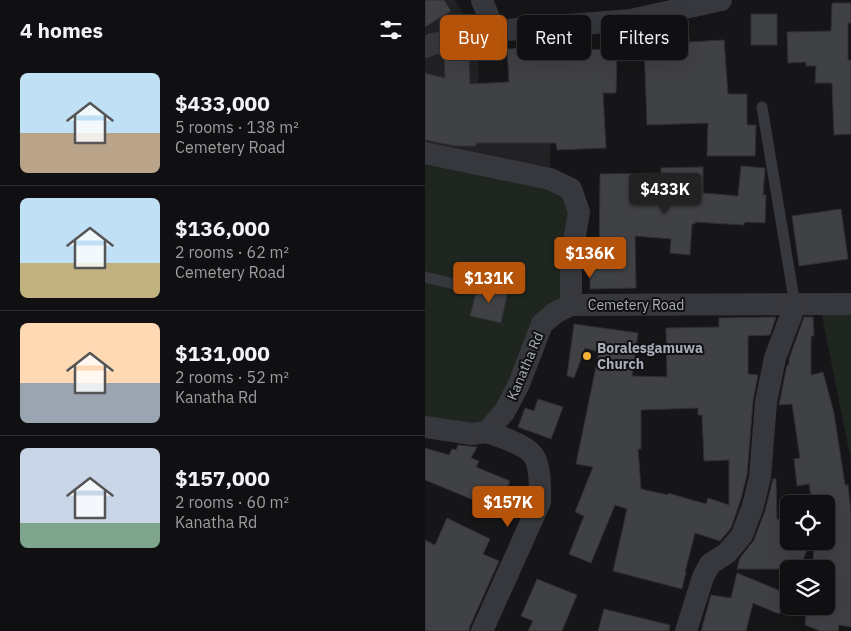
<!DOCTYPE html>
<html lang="en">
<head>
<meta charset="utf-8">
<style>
	:root { --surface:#101012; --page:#19191b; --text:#f1f3f6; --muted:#9c9d9f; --line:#303032; --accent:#b45309 }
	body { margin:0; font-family:"IBM Plex Sans",sans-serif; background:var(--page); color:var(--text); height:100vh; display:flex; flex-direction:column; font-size:19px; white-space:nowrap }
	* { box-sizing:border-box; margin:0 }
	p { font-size:16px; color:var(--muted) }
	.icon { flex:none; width:28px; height:28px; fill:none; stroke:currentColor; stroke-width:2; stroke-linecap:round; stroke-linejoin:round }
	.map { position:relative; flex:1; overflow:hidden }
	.panel { display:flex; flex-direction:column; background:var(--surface); width:425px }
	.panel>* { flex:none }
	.banner { position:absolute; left:15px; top:15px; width:335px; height:45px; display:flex; gap:10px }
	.buttons { position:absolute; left:355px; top:495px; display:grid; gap:10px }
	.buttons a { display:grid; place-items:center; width:55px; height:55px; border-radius:8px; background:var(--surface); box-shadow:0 5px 20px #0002,0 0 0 1px var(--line); font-size:25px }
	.price { position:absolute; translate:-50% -42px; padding:0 11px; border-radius:5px; background:var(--accent); color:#fff; font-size:16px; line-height:32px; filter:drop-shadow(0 1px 2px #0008) }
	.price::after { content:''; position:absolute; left:50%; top:30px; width:15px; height:11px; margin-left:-8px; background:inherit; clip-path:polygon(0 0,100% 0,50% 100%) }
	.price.selected { background:#222; color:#fff }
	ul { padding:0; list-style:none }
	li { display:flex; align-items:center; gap:15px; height:125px; padding:0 20px }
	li+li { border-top:1px solid var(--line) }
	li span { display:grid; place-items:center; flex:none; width:140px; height:100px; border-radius:8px; color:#555 }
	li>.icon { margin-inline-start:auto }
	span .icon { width:60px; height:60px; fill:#fffc; stroke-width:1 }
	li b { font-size:21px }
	h2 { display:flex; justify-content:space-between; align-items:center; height:60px; padding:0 20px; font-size:21px }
	.tag { padding:0 18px; border-radius:8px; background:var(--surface); box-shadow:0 5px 20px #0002,0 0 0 1px var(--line); font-size:18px; line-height:45px }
	.tag.selected { background:var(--accent); color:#fff }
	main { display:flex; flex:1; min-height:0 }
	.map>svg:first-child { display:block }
</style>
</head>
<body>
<main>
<section class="panel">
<h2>4 homes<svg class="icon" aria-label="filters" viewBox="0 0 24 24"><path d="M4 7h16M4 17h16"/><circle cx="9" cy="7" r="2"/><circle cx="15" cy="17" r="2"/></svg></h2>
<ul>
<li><span style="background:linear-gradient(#bfe0f5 60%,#b9a48a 0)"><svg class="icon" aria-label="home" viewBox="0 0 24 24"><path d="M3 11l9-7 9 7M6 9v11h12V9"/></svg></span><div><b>$433,000</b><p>5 rooms · 138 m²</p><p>Cemetery Road</p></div></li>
<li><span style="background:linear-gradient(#bfe0f5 65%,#c2b280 0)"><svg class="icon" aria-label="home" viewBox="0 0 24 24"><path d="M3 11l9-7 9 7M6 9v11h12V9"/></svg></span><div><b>$136,000</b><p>2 rooms · 62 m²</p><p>Cemetery Road</p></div></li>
<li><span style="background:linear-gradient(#ffd9b3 60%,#9aa5b1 0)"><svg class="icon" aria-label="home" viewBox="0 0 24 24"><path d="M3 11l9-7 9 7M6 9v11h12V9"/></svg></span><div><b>$131,000</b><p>2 rooms · 52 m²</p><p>Kanatha Rd</p></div></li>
<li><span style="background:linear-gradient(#c9d6e8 75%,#7fa58c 0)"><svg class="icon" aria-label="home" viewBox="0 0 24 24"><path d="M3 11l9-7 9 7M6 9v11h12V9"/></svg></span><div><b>$157,000</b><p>2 rooms · 60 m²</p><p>Kanatha Rd</p></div></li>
</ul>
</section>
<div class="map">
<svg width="426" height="631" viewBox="0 0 426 631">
	<rect width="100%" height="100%" fill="#161618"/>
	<path fill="#222225" d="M 0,0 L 30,0 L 51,34 L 54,76 L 53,92 L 126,102 L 125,179 L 0,153 Z"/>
	<g fill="#1e261f">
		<path d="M 0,153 L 146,189 L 146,305 L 130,313 L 62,432 L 0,427 Z"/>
		<path d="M 426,304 L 426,461 L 395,305 Z"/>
	</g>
	<g fill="#404145" stroke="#303034" fill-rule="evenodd">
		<path d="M 0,0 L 19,0 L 26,11 L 0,27 Z"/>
		<path d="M 407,3 L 426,3 L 426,23 L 423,23 L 423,60 L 426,60 L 426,134 L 409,135 L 407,83 L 390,83 L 391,66 L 381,66 L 381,62 L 363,63 L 362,32 L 406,31 Z"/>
		<rect x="326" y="14" width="26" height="31"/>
		<path d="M 264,35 L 264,42 L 299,40 L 303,94 L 322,94 L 322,125 L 331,125 L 330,156 L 282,156 L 283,123 L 222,125 L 219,44 L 233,44 L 233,37 Z"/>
		<path d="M 151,38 L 151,49 L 192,50 L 191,93 L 178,93 L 181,148 L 132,150 L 131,143 L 51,143 L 51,146 L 30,146 L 0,140 L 0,73 L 20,78 L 19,55 L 44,50 L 45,84 L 84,82 L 82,49 L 116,47 L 116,40 Z"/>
		<path d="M 316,166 L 340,168 L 338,195 L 341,195 L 340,223 L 320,222 L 319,225 L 270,222 L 270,224 L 267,224 L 265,255 L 245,253 L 246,239 L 210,236 L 211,288 L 165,289 L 165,268 L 174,268 L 175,174 L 236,173 L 236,168 L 278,167 L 278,193 L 313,196 Z"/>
		<path d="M 416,209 L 423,259 L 374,266 L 367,216 Z"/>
		<path d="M 53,284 L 83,291 L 76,323 L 45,316 Z"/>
		<path d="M 351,317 L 345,335 L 323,336 L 323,374 L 333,375 L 328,401 L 322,475 L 315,502 L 306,528 L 295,541 L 270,533 L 260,572 L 261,572 L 257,589 L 188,571 L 202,509 L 190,505 L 166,563 L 144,554 L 159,516 L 150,512 L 168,467 L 151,464 L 174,352 L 160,348 L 149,378 L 142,376 L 149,324 L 213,333 L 207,376 L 242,377 L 241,328 L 294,327 L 294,318 ZM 273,408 L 273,415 L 277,415 L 279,461 L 304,460 L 304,505 L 283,498 L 281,504 L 243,493 L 243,495 L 216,489 L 213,449 L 216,449 L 216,410 Z"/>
		<path d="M 379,317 L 388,317 L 389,336 L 386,336 L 386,375 L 398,372 L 409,413 L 420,485 L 423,485 L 426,512 L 426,627 L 414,625 L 413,631 L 395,631 L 380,625 L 382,606 L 401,606 L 401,569 L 387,569 L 390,541 L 401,541 L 401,504 L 387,504 L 384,484 L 372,486 L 369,459 L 375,458 L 367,404 L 354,405 L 362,365 L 364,365 L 364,359 Z"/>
		<path d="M 113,399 L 138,407 L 126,439 L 93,427 L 100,408 L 109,411 Z"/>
		<path d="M 33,445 L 52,447 L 46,458 L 54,461 L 51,467 L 85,481 L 73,510 L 0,480 L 0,448 L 24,455 L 27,449 L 31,450 Z"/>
		<path d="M 348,479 L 351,479 L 352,519 L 364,524 L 364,541 L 386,541 L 374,569 L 312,569 L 315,558 L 329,540 L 340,511 Z"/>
		<path d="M 22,518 L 65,539 L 58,554 L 74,561 L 45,626 L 44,631 L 0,631 L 0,540 L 10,545 Z"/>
		<path d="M 312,573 L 363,594 L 354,614 L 328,603 L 321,631 L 276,631 L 286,595 L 306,598 Z"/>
		<path d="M 112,579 L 152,595 L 137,631 L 103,631 L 108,621 L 96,616 Z"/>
		<path d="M 179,609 L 245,625 L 244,631 L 173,631 Z"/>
	</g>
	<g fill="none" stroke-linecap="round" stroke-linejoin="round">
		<g stroke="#37383d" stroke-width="11">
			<path d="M 337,107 L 370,305"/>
			<path d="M 0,277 L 33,285"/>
		</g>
		<g stroke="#37383d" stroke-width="22">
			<path d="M 57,0 L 69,31"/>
			<path d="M 0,47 L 8,44 L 69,31 L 206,20 L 296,0"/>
			<path d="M 0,153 L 125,179 L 146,189 L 154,212 L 146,259 L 146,305 L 426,304"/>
			<path d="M 0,427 L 47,434 L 62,432 L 80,411 L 94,384 L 117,324 L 130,313 L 146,305"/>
			<path d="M 57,631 L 115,502 C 115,490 116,465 108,455 C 101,445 74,436 62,432"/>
			<path d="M 261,631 L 278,577 L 285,564 L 302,553 L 317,535 L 328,506 L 335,477 L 341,402 L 350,358 L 370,305"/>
		</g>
	</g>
	<circle fill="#f2b134" stroke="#111113" stroke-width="2" cx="162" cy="356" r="5"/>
	<g text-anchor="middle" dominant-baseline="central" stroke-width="4" stroke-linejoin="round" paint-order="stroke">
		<g font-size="14" fill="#a8adb8" stroke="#111113">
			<text x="211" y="305">Cemetery Road</text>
			<text transform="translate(100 366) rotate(-67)">Kanatha Rd</text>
		</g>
		<g font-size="14" font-weight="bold" fill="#a8adb8" stroke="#111113" text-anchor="start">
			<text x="172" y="348">Boralesgamuwa<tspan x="172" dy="16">Church</tspan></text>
		</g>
	</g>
</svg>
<div class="buttons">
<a><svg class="icon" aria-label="locate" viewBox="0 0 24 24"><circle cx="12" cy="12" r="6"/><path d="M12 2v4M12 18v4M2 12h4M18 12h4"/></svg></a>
<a><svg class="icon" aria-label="layers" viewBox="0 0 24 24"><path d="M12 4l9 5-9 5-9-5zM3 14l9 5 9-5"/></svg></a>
</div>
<b class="price selected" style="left:240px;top:215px">$433K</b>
<b class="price" style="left:165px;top:279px">$136K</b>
<b class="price" style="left:64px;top:304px">$131K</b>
<b class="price" style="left:83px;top:528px">$157K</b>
<div class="banner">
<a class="tag selected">Buy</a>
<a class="tag">Rent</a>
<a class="tag">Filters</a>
</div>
</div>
</main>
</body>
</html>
